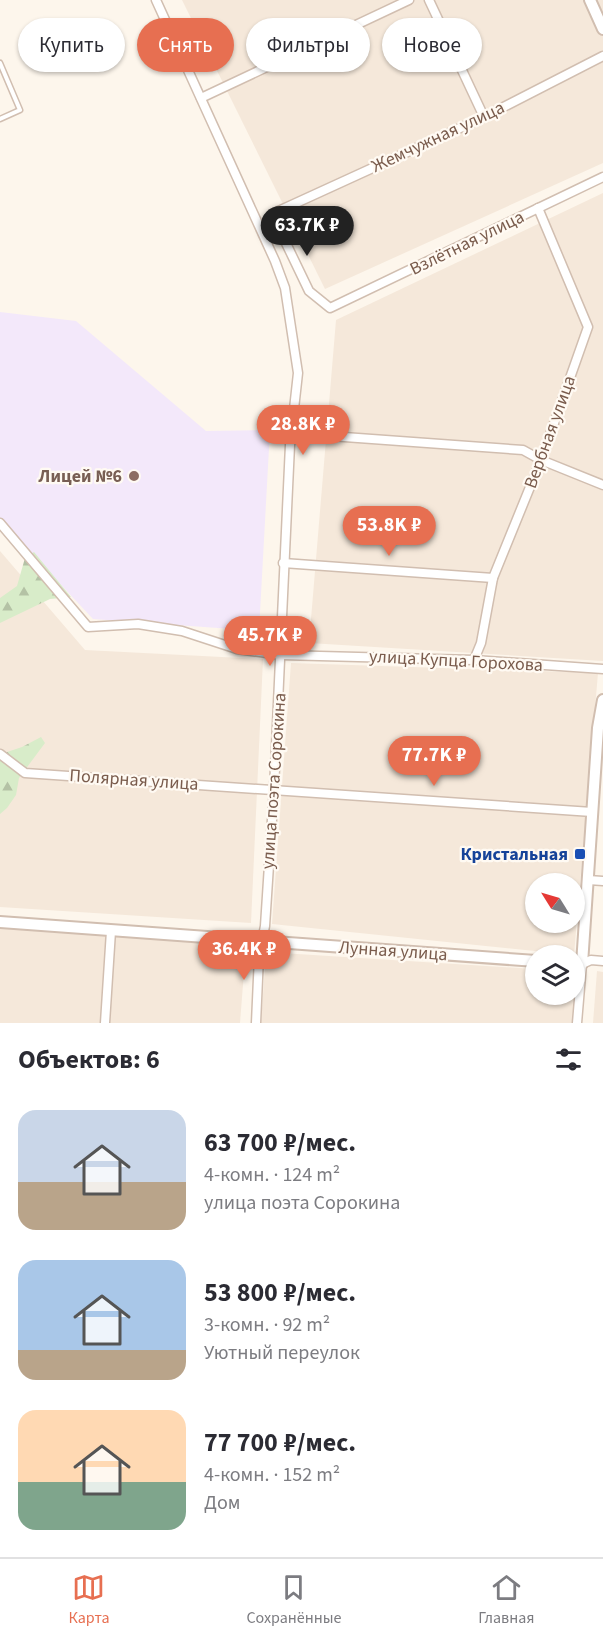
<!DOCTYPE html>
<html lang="ru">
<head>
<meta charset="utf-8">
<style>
	:root { --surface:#fff; --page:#f7f7f7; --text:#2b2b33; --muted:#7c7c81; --line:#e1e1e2; --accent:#e76f51 }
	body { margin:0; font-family:"Source Sans 3",sans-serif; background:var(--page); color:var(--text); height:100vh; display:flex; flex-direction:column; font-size:22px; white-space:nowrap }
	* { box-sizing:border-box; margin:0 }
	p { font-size:20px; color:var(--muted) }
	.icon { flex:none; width:33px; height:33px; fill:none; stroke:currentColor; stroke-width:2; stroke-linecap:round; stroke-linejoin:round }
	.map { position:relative; height:1023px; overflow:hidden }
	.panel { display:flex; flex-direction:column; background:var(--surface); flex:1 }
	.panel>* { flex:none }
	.banner { position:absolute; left:18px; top:18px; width:567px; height:54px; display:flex; gap:12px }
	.needle { width:39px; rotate:307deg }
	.tools { position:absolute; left:525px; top:873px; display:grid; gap:12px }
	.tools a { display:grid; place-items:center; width:60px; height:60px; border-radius:50%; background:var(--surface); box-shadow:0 2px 4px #0004; font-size:30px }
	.price { position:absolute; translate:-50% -51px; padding:0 14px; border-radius:21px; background:var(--accent); color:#fff; font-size:20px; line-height:39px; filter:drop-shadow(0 2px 3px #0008) }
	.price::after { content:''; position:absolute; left:50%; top:36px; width:18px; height:14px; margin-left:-9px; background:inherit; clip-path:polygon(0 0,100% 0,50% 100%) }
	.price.active { background:#222; color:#fff }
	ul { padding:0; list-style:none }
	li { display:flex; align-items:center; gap:18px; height:150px; padding:0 18px }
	li span { display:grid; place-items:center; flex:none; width:168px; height:120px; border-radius:18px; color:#555 }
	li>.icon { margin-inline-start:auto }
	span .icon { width:72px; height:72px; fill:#fffc; stroke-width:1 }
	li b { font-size:26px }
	h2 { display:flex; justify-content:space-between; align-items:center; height:72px; padding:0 18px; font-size:26px }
	.chip { padding:0 21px; border-radius:27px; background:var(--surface); box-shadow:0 2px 4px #0004; font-size:21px; line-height:54px }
	.chip.active { background:var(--accent); color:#fff }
	.tabs { display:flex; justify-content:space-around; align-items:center; height:84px; border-top:2px solid var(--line); background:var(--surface); font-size:16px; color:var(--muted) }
	.tabs a { display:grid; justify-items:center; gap:3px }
	.tabs .active { color:var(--accent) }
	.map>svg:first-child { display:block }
</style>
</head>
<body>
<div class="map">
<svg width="603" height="1023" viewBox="0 0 603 1023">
	<defs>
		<pattern id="forest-firs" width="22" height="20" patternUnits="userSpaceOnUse" patternTransform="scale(1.5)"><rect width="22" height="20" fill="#d8ecc9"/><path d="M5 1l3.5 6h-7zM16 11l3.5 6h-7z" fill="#b4c2a5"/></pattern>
	</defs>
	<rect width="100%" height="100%" fill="#fdf6ec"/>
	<g fill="#f5e8da" fill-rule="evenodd">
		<path d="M 182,0 L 603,0 L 603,163 L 325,289 Z"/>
		<path d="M 603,193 L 603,661 L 309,643 L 336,320 Z"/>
		<path d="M 0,551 L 85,650 L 263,659 L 251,923 L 0,907 Z"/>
		<path d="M 291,663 L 598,673 L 574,955 L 272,924 ZM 536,884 L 574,884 L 574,922 L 536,922 Z"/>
		<path d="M 0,926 L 246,946 L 240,1023 L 0,1023 Z"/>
		<path d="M 266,952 L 535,969 L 536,994 L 574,995 L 572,1023 L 261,1023 Z"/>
		<path d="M 597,971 L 603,972 L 603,1023 L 593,1023 Z"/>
	</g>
	<path fill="#f3e8fa" d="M 0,312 L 76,321 L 206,431 L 270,430 L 259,631 L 93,619 L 0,520 Z"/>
	<g fill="url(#forest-firs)">
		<path d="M 34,552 L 71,597 L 50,599 L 0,623 L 0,598 L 17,586 L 25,558 Z"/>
		<path d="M 41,737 L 45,743 L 19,778 L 16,795 L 7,808 L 0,814 L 0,751 L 4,753 L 22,747 Z"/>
	</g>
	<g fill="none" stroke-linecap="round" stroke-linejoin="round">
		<defs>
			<path id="service" d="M 0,63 L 20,110 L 0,119"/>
			<g id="minor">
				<path d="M 156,0 L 275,261 L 285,288 L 298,373 L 290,445 L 274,789 L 265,926 L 259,956 L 256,1023"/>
				<path d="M 429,0 L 484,117"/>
				<path d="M 603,56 L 484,117 L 272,214 L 309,291 L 330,308 L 603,177"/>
				<path d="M 201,98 L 409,0"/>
				<path d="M 289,436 L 289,433 L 523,450 L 541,460 L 603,485"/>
				<path d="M 0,523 L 88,627 L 138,624 L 182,631 L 237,649 L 281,655 L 474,660 L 603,669"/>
				<path d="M 283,563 L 493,578"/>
				<path d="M 474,660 L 481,643 L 493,578 L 541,460 L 588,327 L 538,208"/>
				<path d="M 0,754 L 25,773 L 592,812"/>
				<path d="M 588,880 L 603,881"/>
				<path d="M 105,1023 L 111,931"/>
				<path d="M 577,1023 L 582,964 L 591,960 L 603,961"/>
			</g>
			<g id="tertiary">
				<path d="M 590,0 L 603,29"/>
				<path d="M 0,922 L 536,961"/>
				<path d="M 574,963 L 582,964 L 598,728 L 603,700"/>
			</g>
		</defs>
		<use href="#service" stroke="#d1beb0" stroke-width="7"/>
		<use href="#minor" stroke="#d1beb0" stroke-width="11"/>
		<use href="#tertiary" stroke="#d1beb0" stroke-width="14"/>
		<use href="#service" stroke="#fff" stroke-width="4"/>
		<use href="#minor" stroke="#fff" stroke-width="8"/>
		<use href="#tertiary" stroke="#fff" stroke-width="10"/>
	</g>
	<circle fill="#8d6e63" stroke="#fffaf3" stroke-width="2" cx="134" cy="476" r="6"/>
	<rect fill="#1a4fb4" stroke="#fffaf3" stroke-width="2" x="574" y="848" width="12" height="12" rx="3"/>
	<g text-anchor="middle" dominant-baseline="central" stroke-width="4.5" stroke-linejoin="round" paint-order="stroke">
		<g font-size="18" fill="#7a5c4d" stroke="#fffaf3">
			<text transform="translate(438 137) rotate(-25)">Жемчужная улица</text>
			<text transform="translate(467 243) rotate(-26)">Взлётная улица</text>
			<text transform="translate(550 432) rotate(-70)">Вербная улица</text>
			<text transform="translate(456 661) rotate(3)">улица Купца Горохова</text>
			<text transform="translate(134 780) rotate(4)">Полярная улица</text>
			<text transform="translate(274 781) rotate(-86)">улица поэта Сорокина</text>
			<text transform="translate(393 951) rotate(4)">Лунная улица</text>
		</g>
		<g font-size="18" font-weight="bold" fill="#785e54" stroke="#fffaf3" text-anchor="end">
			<text x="122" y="476">Лицей №6</text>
		</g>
		<g font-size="18" font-weight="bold" fill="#164399" stroke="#fffaf3" text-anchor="end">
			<text x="568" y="854">Кристальная</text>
		</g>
	</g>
</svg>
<div class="tools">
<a><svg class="needle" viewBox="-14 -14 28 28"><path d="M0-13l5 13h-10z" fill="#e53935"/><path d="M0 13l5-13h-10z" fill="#7c7c81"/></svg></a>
<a><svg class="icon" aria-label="layers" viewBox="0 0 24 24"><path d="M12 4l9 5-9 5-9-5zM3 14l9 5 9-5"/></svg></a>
</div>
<b class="price active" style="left:307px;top:257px">63.7K ₽</b>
<b class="price" style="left:303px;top:456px">28.8K ₽</b>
<b class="price" style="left:389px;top:557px">53.8K ₽</b>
<b class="price" style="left:270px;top:667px">45.7K ₽</b>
<b class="price" style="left:434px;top:787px">77.7K ₽</b>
<b class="price" style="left:244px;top:981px">36.4K ₽</b>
<div class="banner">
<a class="chip">Купить</a>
<a class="chip active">Снять</a>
<a class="chip">Фильтры</a>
<a class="chip">Новое</a>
</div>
</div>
<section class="panel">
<h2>Объектов: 6<svg class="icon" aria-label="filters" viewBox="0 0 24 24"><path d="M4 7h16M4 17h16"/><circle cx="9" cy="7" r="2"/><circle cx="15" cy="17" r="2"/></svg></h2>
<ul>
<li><span style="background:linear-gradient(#c9d6e8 60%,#b9a48a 0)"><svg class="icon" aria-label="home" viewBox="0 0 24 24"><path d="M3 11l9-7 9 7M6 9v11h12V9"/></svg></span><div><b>63 700 ₽/мес.</b><p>4-комн. · 124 m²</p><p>улица поэта Сорокина</p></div></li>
<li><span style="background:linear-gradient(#a9c7e8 75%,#b9a48a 0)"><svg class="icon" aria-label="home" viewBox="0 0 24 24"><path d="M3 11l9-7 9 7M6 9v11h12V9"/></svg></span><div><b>53 800 ₽/мес.</b><p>3-комн. · 92 m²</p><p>Уютный переулок</p></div></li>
<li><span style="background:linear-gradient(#ffd9b3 60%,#7fa58c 0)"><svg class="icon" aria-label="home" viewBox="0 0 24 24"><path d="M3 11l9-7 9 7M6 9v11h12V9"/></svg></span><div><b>77 700 ₽/мес.</b><p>4-комн. · 152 m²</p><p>Дом</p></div></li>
</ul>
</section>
<nav class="tabs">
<a class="active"><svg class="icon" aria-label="map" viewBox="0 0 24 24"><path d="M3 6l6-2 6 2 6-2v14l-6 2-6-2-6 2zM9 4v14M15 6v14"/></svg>Карта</a>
<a><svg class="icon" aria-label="saved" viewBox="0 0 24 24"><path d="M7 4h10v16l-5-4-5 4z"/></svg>Сохранённые</a>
<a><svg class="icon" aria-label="home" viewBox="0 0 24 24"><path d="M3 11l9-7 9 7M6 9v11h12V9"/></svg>Главная</a>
</nav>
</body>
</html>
